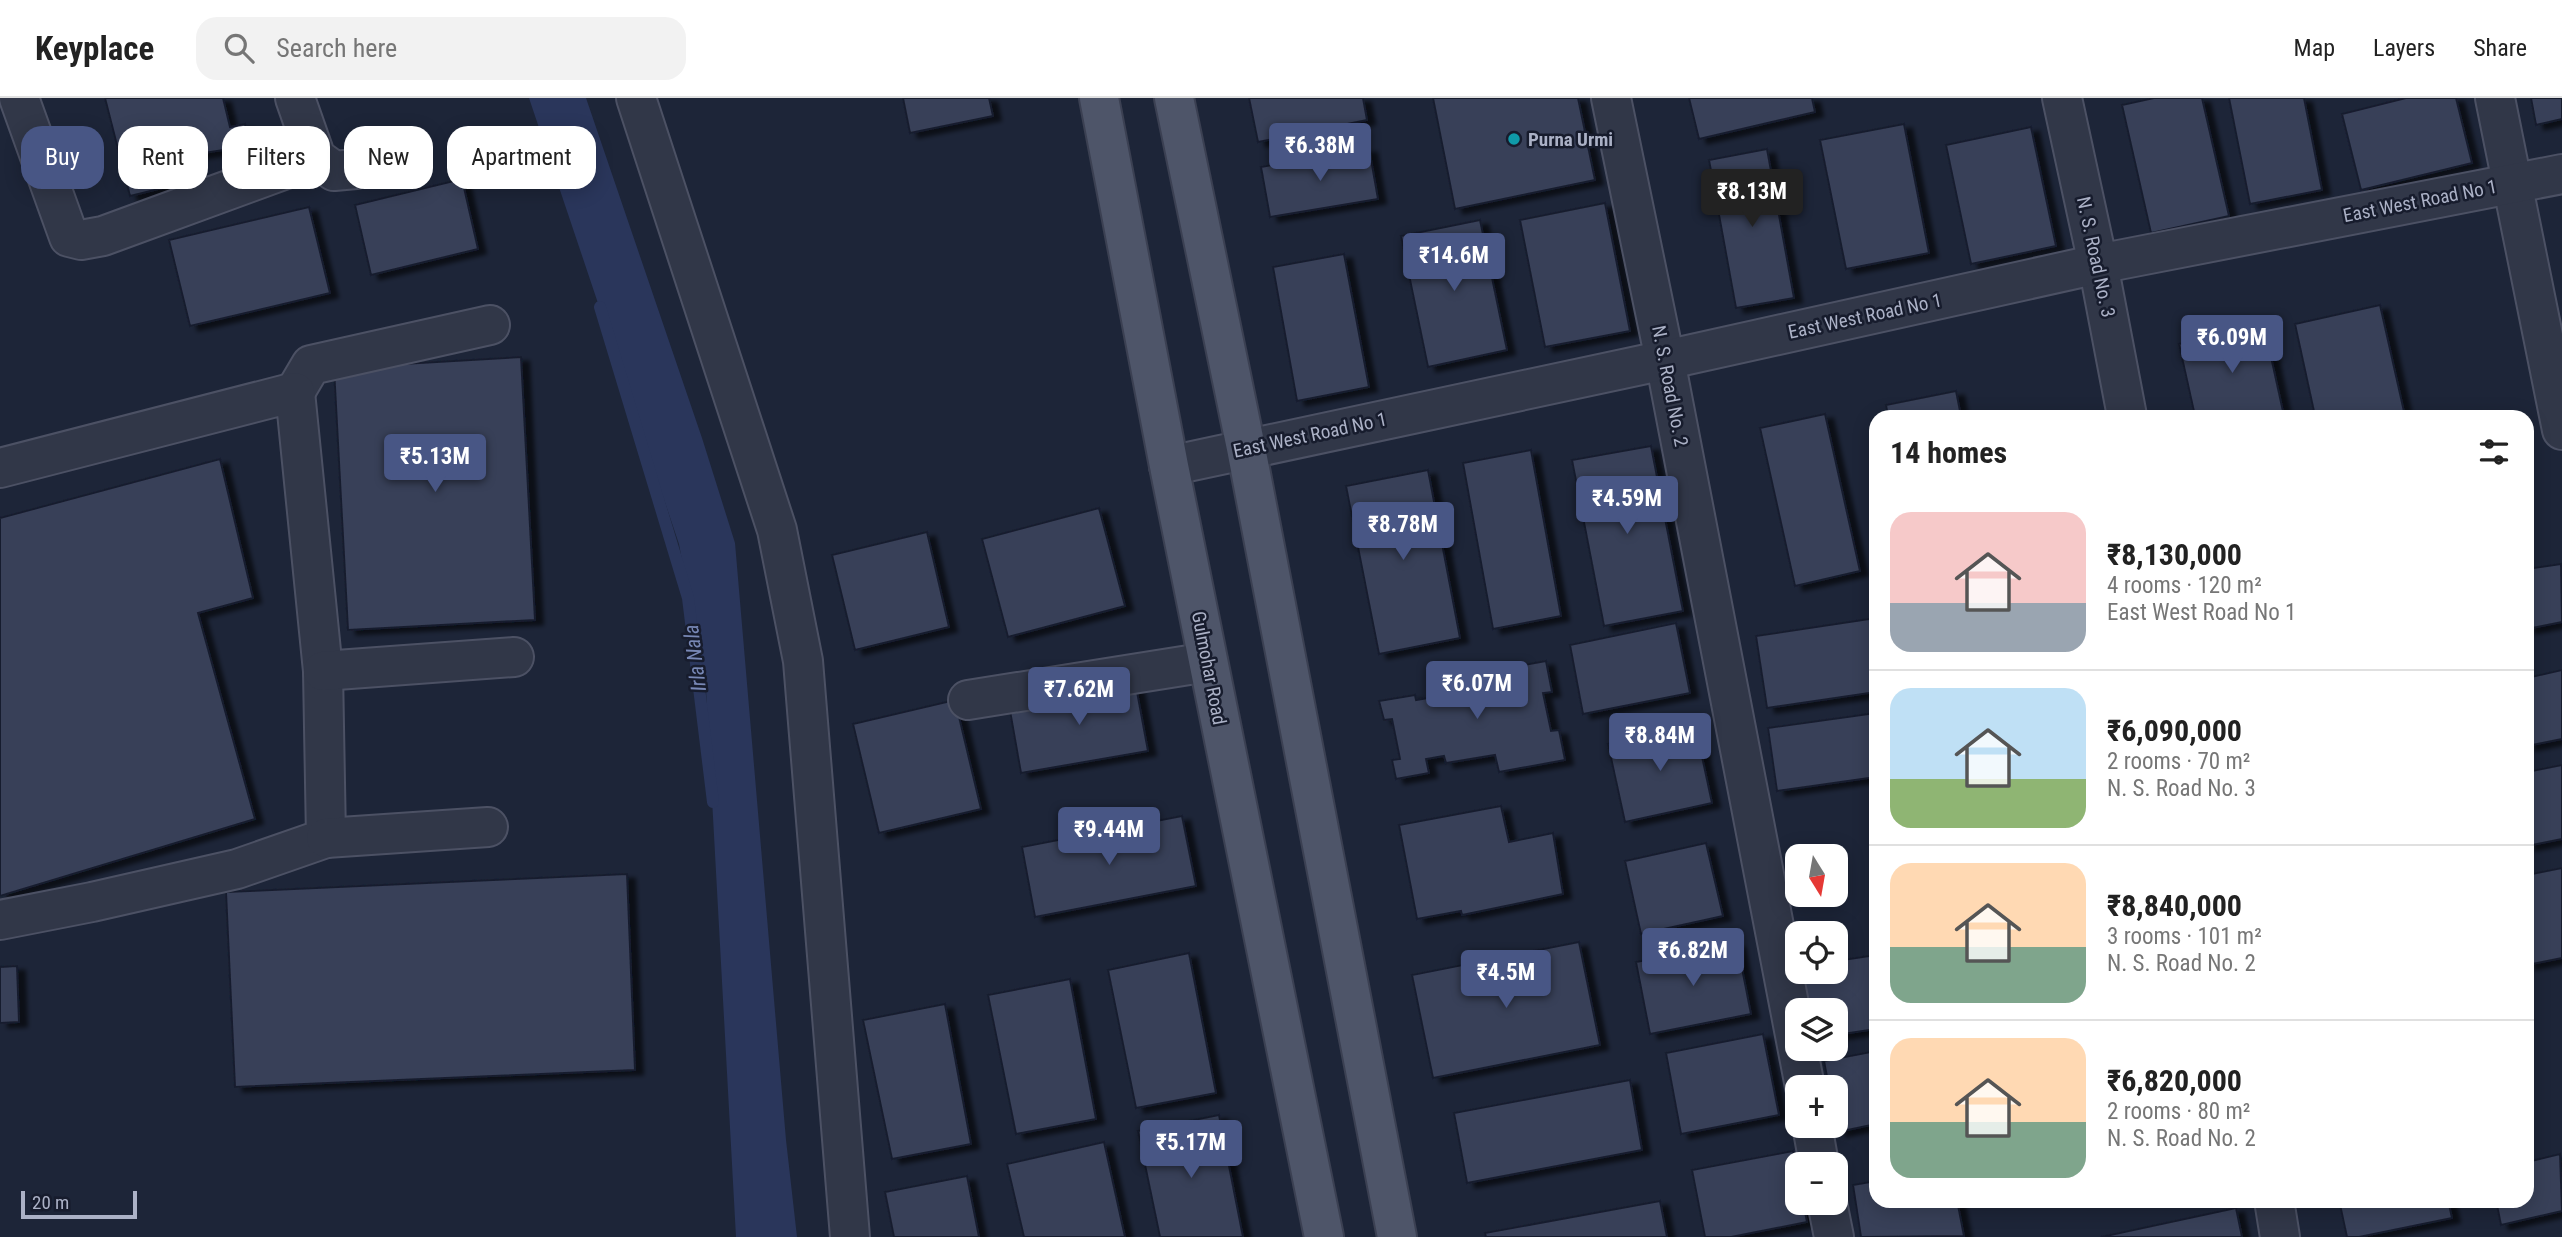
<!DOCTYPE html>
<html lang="en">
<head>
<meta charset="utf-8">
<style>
	:root { --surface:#fff; --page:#f2f2f2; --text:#222; --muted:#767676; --line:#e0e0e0; --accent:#485685 }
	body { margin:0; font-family:"Roboto Condensed",sans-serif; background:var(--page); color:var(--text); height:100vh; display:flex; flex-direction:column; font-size:26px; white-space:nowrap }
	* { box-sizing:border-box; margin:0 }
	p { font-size:23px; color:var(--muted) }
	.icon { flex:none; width:38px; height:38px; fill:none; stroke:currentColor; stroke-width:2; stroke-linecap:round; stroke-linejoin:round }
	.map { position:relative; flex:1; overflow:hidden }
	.sheet { position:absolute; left:1869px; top:312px; width:665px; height:798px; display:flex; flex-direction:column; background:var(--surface); border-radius:21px; box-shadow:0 4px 18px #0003 }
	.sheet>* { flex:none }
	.guide { position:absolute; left:21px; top:28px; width:665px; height:63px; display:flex; gap:14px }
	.needle { width:46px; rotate:169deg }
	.tools { position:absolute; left:1785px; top:746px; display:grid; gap:14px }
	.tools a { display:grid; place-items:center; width:63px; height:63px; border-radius:14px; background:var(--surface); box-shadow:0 4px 18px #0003; font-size:35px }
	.scale { position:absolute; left:21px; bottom:18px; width:116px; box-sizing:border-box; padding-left:7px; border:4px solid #abb1c6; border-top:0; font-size:19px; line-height:24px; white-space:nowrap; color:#abb1c6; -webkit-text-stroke:5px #171c2d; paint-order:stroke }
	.price { position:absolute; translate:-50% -60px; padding:0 16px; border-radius:7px; background:var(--accent); color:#fff; font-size:23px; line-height:46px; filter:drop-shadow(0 2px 4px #0008) }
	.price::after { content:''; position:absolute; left:50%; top:42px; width:21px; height:16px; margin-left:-10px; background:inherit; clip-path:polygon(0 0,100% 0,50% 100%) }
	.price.current { background:#222; color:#fff }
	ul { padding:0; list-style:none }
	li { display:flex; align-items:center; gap:21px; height:175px; padding:0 21px }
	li+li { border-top:2px solid var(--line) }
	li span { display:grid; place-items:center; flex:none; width:196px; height:140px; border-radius:21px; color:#555 }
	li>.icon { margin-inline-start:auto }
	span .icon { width:84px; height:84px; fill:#fffc; stroke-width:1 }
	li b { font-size:30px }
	h2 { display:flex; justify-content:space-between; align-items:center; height:84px; padding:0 21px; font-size:30px }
	.chip { padding:0 24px; border-radius:21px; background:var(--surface); box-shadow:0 4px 18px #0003; font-size:24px; line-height:63px }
	.chip.current { background:var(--accent); color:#fff }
	header { display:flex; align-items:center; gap:42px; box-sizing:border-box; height:98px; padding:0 35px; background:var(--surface); border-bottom:2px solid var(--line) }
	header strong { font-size:33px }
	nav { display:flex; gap:38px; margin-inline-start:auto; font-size:24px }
	.search { width:490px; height:63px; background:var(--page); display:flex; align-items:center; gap:18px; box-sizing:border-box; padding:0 24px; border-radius:21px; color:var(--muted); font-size:26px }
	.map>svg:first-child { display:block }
</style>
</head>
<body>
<header>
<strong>Keyplace</strong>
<div class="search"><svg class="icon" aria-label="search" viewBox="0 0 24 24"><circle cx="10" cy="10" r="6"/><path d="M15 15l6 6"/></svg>Search here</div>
<nav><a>Map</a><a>Layers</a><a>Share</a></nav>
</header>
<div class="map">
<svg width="2562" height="1139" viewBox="0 0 2562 1139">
	<defs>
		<filter id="shadow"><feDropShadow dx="8" dy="4.5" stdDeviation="2" flood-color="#0009"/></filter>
	</defs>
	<rect width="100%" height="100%" fill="#1d2538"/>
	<path fill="#2a365b" d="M 529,0 L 586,0 L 702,340 L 735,445 L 786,1042 L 797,1139 L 736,1139 L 706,591 L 679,446 Z"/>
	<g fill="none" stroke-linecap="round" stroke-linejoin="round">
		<path stroke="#2a365b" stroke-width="12" d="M 600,209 L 688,500 L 713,704"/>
	</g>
	<g fill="#394159" stroke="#191e2f" stroke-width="2" filter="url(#shadow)">
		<path d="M 105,0 L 223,0 L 230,29 L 245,26 L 249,48 L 165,61 L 167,89 L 130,98 Z"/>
		<path d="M 903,0 L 989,0 L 993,18 L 910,35 Z"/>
		<path d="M 1249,0 L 1363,0 L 1367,22 L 1258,44 Z"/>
		<path d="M 1433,0 L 1578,0 L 1595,82 L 1455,111 Z"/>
		<path d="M 1689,0 L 1812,0 L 1815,14 L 1699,41 Z"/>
		<path d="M 2154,0 L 2202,0 L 2229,118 L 2151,135 L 2122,7 Z"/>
		<path d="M 2229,0 L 2304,0 L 2322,92 L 2250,106 Z"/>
		<path d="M 2406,0 L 2456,0 L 2472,65 L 2361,92 L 2342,16 Z"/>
		<path d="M 2531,0 L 2562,0 L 2562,21 L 2536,27 Z"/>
		<path d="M 1904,26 L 1929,155 L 1846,171 L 1820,42 Z"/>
		<path d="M 2031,29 L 2056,148 L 1971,166 L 1946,47 Z"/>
		<path d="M 1369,50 L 1378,101 L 1270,119 L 1261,69 Z"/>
		<path d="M 1767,51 L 1794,200 L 1736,210 L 1709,62 Z"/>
		<path d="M 462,81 L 478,151 L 371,177 L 355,107 Z"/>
		<path d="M 1605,105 L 1630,233 L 1545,249 L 1520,122 Z"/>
		<path d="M 309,109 L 330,195 L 190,228 L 169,142 Z"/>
		<path d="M 1480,122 L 1507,252 L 1428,269 L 1401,138 Z"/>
		<path d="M 1344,156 L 1369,289 L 1297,303 L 1273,169 Z"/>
		<path d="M 2380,207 L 2405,318 L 2315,318 L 2295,226 Z"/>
		<path d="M 2264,227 L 2284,318 L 2195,318 L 2179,246 Z"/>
		<path d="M 521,259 L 535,522 L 348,532 L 334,270 Z"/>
		<path d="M 1956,293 L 1961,318 L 1888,318 L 1886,307 Z"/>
		<path d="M 1825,316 L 1860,473 L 1795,488 L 1760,330 Z"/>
		<path d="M 1651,348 L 1683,513 L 1604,528 L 1572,362 Z"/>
		<path d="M 1531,352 L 1561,518 L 1493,531 L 1463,365 Z"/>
		<path d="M 220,361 L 253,500 L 198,515 L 255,721 L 0,798 L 0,420 Z"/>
		<path d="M 1428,372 L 1460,540 L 1379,556 L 1346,388 Z"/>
		<path d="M 1099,410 L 1125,508 L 1008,539 L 982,441 Z"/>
		<path d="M 927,434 L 949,529 L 855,552 L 832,457 Z"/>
		<path d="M 2561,466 L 2562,524 L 2527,531 L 2527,471 Z"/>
		<path d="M 1876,520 L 1876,594 L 1767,610 L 1756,538 Z"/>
		<path d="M 1676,525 L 1690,595 L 1583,616 L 1570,547 Z"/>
		<path d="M 1546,563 L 1552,594 L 1543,595 L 1551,633 L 1559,632 L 1565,662 L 1499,674 L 1495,657 L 1446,665 L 1444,658 L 1426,661 L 1429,675 L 1396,681 L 1392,662 L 1400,661 L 1392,621 L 1384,622 L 1379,603 L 1415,597 L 1416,602 L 1434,599 L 1431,584 Z"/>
		<path d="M 2562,572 L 2562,641 L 2527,648 L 2527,580 Z"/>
		<path d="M 1135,583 L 1148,653 L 1021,675 L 1009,607 Z"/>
		<path d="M 955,602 L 981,711 L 879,735 L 853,626 Z"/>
		<path d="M 1876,615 L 1876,679 L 1777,693 L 1768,630 Z"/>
		<path d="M 1695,626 L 1712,705 L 1625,724 L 1608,646 Z"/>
		<path d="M 2562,667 L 2562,741 L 2527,748 L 2527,674 Z"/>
		<path d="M 1501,708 L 1509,744 L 1553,735 L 1563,796 L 1462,817 L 1461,813 L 1417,821 L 1399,727 Z"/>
		<path d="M 1182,718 L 1196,788 L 1035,819 L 1022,749 Z"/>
		<path d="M 1706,745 L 1723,818 L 1641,836 L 1625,763 Z"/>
		<path d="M 2562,770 L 2562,860 L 2527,867 L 2527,777 Z"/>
		<path d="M 627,776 L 635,972 L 235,989 L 226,794 Z"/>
		<path d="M 1579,844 L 1600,947 L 1433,980 L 1412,877 Z"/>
		<path d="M 1737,845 L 1751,916 L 1650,936 L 1636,864 Z"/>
		<path d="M 1189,855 L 1216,995 L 1136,1010 L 1108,872 Z"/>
		<path d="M 1876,857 L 1876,931 L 1836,937 L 1836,912 L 1808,912 L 1802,873 L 1836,873 L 1836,863 Z"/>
		<path d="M 17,868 L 19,924 L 0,925 L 0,869 Z"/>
		<path d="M 1070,881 L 1096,1021 L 1016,1036 L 988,897 Z"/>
		<path d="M 945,906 L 971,1046 L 892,1061 L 863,922 Z"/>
		<path d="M 1763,936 L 1779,1017 L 1681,1036 L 1666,955 Z"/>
		<path d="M 1876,953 L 1876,1026 L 1838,1034 L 1836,989 L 1829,989 L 1824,963 Z"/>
		<path d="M 1630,982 L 1642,1052 L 1467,1085 L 1454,1015 Z"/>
		<path d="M 1219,1017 L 1243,1139 L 1160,1139 L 1138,1033 Z"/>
		<path d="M 1104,1044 L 1125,1139 L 1024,1139 L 1007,1066 Z"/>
		<path d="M 1793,1053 L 1797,1073 L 1797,1104 L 1803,1104 L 1807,1124 L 1731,1139 L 1705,1139 L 1692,1072 Z"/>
		<path d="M 2560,1056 L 2562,1113 L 2501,1127 L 2496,1102 L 2527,1102 L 2527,1064 Z"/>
		<path d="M 967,1078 L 979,1139 L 894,1139 L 885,1094 Z"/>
		<path d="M 1876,1083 L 1876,1102 L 1957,1102 L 1964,1138 L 1861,1139 L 1853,1087 Z"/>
		<path d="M 2339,1102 L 2448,1102 L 2452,1120 L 2359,1139 L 2347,1139 Z"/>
		<path d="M 1660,1103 L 1667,1139 L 1486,1139 L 1485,1135 Z"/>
		<path d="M 2236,1110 L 2242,1139 L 2101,1139 Z"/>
	</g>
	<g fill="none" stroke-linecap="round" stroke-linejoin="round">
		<defs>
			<g id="minor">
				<path d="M 19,0 L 69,139 L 81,142 L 103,138 L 316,60"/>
				<path d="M 295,0 L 316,60 L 334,73 L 356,71 L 409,52"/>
				<path d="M 636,0 L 777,432 L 803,563 L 850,1139"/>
				<path d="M 1611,0 L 1665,262 L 1805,989"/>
				<path d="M 2062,0 L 2098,166 L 2127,318"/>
				<path d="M 2495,0 L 2562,332"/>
				<path d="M 295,294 L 311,267 L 490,227"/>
				<path d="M 1169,368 L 1665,262 L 2098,166 L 2562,76"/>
				<path d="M 0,370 L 295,294 L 323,573 L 326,740 L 237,771 L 92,804 L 0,822"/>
				<path d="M 323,573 L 514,559"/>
				<path d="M 968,602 L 1208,564"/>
				<path d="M 326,740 L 488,729"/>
				<path d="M 1812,1027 L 1819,1066"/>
				<path d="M 2274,1102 L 2280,1139"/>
				<path d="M 1827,1104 L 1834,1139"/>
			</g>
			<g id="major">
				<path d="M 1099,0 L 1169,368 L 1324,1139"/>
				<path d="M 1174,0 L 1246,350 L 1397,1139"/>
			</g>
		</defs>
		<use href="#minor" stroke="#4c5164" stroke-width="42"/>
		<use href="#major" stroke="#3b4052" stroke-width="42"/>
		<use href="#minor" stroke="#313748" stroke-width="38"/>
		<use href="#major" stroke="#4e5569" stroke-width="38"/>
	</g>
	<circle fill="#0f9aa8" stroke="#171c2d" stroke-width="2.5" cx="1514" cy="41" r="7"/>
	<g text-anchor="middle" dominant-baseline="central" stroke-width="5" stroke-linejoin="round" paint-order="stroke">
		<g font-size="19" font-weight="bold" fill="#abb1c6" stroke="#171c2d" text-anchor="start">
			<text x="1528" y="41">Purna Urmi</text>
		</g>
		<g font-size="19" fill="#abb1c6" stroke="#171c2d">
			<text transform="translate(2420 103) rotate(-11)">East West Road No 1</text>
			<text transform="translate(2096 159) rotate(78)">N. S. Road No. 3</text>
			<text transform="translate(1865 218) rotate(-12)">East West Road No 1</text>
			<text transform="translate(1670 288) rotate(79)">N. S. Road No. 2</text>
			<text transform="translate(1310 337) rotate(-12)">East West Road No 1</text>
			<text transform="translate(1209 570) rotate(79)">Gulmohar Road</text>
		</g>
		<g font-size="21" font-style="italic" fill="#7888b6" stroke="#171c2d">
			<text transform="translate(695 560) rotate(-97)">Irla Nala</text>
		</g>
	</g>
</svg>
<div class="tools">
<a><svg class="needle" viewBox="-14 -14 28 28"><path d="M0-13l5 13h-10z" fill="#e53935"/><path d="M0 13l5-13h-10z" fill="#767676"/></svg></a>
<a><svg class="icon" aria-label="locate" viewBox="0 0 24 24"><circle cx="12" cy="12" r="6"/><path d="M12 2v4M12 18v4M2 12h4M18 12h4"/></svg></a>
<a><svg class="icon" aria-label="layers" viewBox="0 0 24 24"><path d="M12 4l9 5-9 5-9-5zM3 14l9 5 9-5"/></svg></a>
<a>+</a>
<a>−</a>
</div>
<div class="scale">20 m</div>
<b class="price" style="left:1320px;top:85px">₹6.38M</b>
<b class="price current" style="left:1752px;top:131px">₹8.13M</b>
<b class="price" style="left:1454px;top:195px">₹14.6M</b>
<b class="price" style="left:2232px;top:277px">₹6.09M</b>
<b class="price" style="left:435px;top:396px">₹5.13M</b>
<b class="price" style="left:1627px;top:438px">₹4.59M</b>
<b class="price" style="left:1403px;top:464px">₹8.78M</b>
<b class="price" style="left:1477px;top:623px">₹6.07M</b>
<b class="price" style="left:1079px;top:629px">₹7.62M</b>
<b class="price" style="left:1660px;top:675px">₹8.84M</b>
<b class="price" style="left:1109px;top:769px">₹9.44M</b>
<b class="price" style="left:1693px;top:890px">₹6.82M</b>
<b class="price" style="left:1506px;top:912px">₹4.5M</b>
<b class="price" style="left:1191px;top:1082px">₹5.17M</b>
<div class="guide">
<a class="chip current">Buy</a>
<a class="chip">Rent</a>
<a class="chip">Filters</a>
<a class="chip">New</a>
<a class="chip">Apartment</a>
</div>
<section class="sheet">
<h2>14 homes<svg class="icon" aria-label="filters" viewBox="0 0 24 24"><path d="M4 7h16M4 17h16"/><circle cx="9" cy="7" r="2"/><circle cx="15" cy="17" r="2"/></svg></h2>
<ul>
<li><span style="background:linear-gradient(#f6c9c9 65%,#9aa5b1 0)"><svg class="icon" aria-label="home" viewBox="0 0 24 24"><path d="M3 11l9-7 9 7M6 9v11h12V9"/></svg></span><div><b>₹8,130,000</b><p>4 rooms · 120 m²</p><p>East West Road No 1</p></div></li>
<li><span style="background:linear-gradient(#bfe0f5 65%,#8fb573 0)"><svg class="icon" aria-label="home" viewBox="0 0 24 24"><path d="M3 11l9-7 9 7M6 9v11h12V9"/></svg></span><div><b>₹6,090,000</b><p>2 rooms · 70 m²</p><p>N. S. Road No. 3</p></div></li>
<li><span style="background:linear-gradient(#ffd9b3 60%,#7fa58c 0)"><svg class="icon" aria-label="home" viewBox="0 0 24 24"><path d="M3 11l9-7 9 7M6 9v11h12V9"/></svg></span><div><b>₹8,840,000</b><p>3 rooms · 101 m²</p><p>N. S. Road No. 2</p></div></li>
<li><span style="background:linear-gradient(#ffd9b3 60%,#7fa58c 0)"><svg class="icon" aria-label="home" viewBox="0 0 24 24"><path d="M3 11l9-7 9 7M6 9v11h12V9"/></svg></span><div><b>₹6,820,000</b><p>2 rooms · 80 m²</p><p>N. S. Road No. 2</p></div></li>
</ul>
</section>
</div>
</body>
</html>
